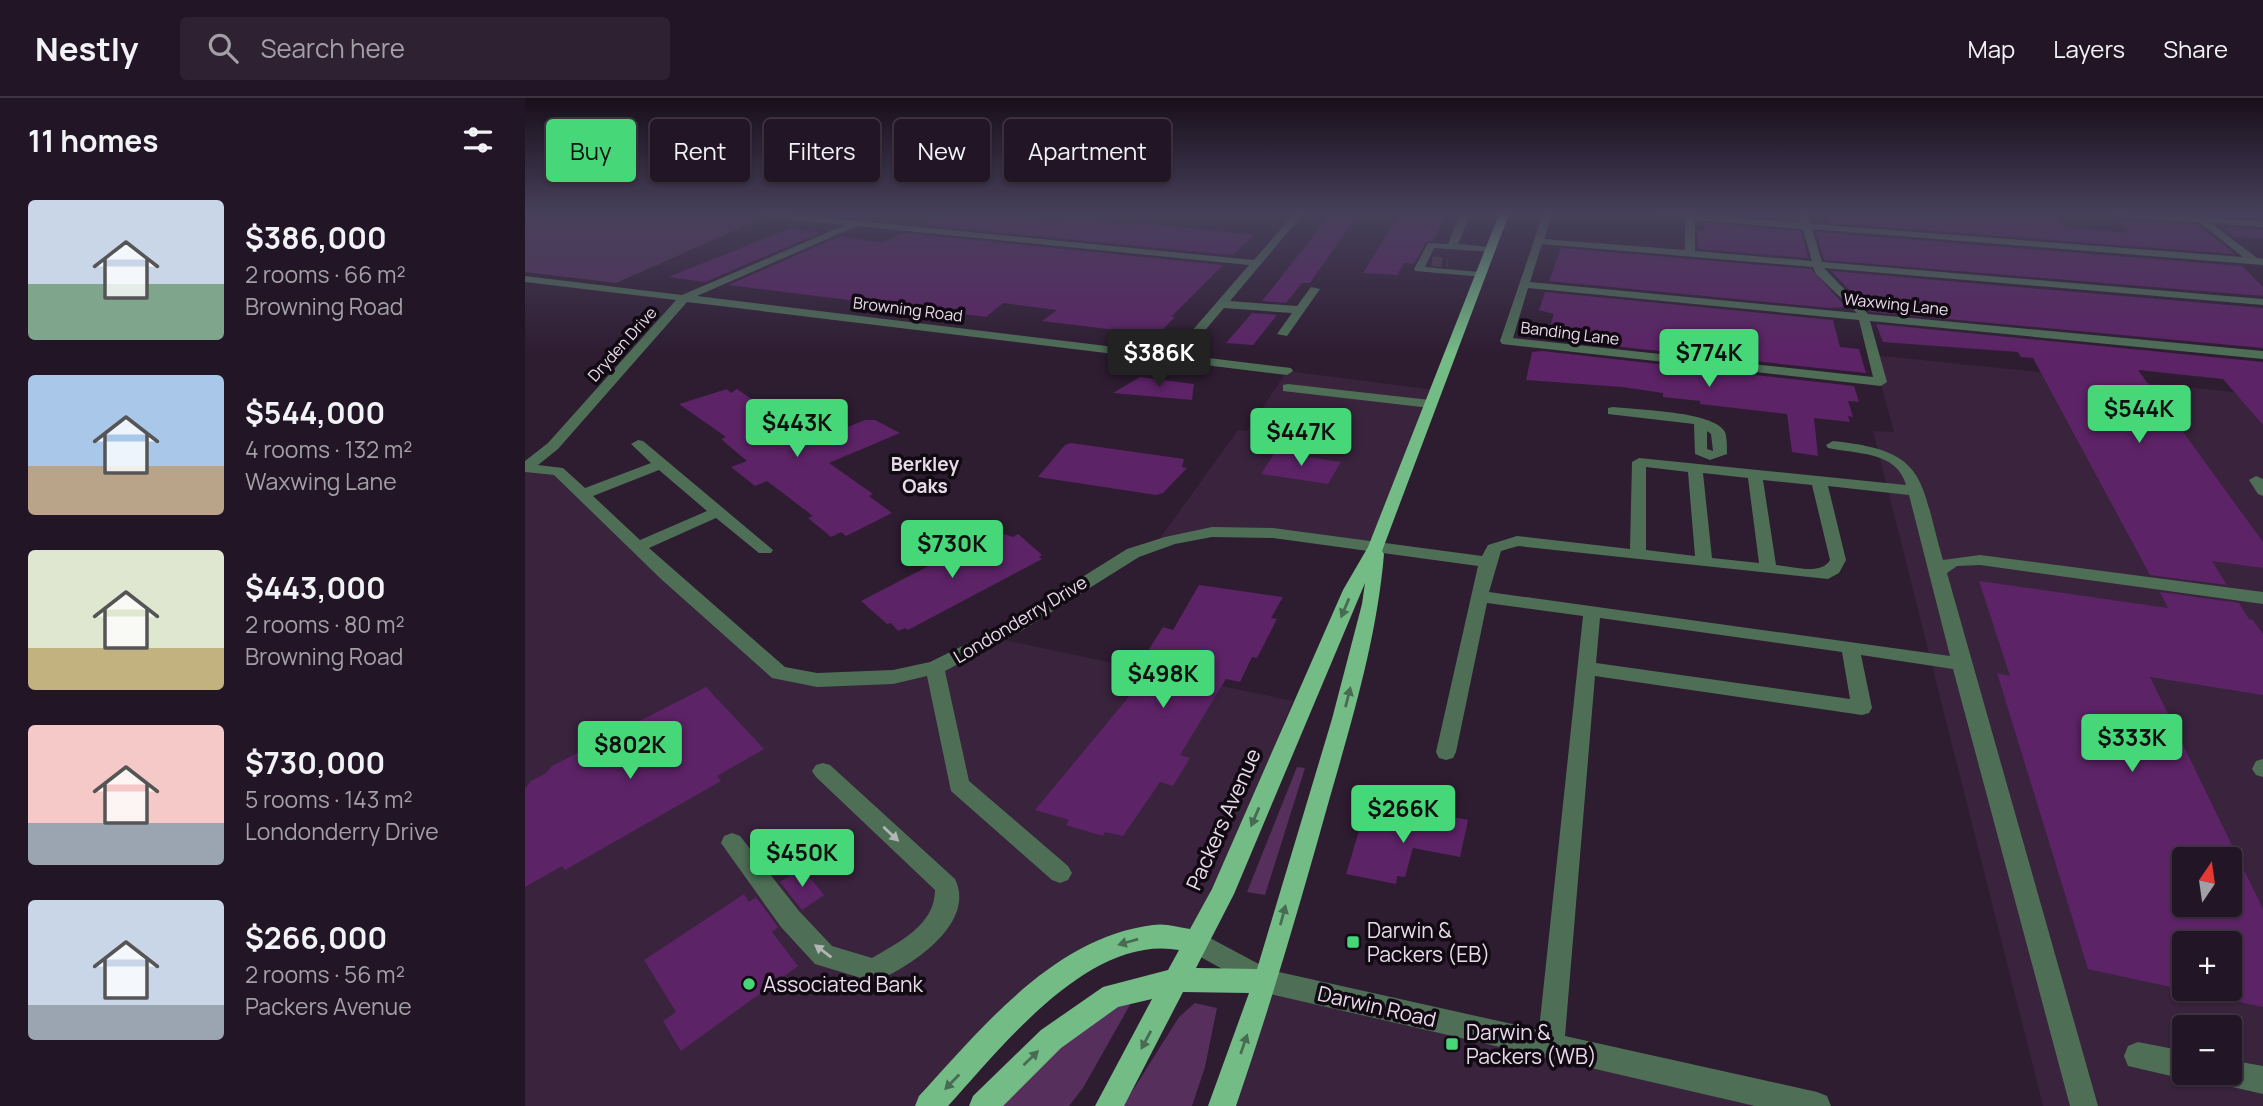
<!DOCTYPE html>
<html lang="en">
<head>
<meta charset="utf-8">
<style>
	:root { --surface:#221525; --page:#2e2232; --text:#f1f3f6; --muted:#a29fa7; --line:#3f3442; --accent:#46d779 }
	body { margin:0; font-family:Manrope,sans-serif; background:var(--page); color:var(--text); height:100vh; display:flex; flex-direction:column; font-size:26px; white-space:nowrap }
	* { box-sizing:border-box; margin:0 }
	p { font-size:23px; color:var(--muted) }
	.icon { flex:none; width:38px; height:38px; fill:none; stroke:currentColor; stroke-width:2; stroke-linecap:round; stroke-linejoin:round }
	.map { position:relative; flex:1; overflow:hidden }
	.details { display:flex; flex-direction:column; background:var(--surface); width:525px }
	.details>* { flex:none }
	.top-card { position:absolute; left:21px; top:21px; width:665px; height:63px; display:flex; gap:14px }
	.needle { width:46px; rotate:13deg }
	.fabs { position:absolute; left:1647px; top:749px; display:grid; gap:14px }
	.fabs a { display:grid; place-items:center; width:70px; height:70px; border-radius:7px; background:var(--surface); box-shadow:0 2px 5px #0004,0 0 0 2px var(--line); font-size:35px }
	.price { position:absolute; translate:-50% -60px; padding:0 16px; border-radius:7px; background:var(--accent); color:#111; font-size:23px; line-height:46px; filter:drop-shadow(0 2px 4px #0008) }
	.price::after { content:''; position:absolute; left:50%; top:42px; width:21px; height:16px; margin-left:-10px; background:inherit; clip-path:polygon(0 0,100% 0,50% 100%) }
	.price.on { background:#222; color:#fff }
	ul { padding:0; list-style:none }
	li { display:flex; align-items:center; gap:21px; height:175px; padding:0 28px }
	li span { display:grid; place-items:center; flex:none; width:196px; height:140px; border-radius:7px; color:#555 }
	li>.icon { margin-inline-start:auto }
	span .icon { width:84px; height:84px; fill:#fffc; stroke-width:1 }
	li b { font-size:30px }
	h2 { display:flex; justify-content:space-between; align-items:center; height:84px; padding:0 28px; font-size:30px }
	.tag { padding:0 24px; border-radius:7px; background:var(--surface); box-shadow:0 2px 5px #0004,0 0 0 2px var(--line); font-size:24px; line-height:63px }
	.tag.on { background:var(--accent); color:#111 }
	header { display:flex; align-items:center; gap:42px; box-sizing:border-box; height:98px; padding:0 35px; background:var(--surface); border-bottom:2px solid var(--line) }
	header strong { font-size:33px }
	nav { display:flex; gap:38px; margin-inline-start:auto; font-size:24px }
	.search { width:490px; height:63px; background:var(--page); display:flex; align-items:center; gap:18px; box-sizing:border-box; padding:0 24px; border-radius:7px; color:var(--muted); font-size:26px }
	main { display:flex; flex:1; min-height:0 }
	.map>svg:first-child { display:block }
</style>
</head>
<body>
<header>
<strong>Nestly</strong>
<div class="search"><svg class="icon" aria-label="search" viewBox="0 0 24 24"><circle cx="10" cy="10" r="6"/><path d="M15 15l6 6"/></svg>Search here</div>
<nav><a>Map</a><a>Layers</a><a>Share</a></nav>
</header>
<main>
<section class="details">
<h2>11 homes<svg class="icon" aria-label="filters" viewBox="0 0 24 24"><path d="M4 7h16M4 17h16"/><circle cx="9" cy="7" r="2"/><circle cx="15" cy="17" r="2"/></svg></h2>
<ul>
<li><span style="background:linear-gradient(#c9d6e8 60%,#7fa58c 0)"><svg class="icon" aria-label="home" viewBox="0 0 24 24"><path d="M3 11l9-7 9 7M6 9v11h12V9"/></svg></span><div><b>$386,000</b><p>2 rooms · 66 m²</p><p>Browning Road</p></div></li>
<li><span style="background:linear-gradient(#a9c7e8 65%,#b9a48a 0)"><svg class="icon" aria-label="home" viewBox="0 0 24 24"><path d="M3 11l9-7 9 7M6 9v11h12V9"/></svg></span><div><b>$544,000</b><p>4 rooms · 132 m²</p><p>Waxwing Lane</p></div></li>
<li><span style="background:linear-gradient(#dfe7d0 70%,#c2b280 0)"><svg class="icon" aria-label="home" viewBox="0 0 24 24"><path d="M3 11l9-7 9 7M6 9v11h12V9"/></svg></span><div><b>$443,000</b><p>2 rooms · 80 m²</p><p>Browning Road</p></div></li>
<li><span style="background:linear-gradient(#f6c9c9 70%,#9aa5b1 0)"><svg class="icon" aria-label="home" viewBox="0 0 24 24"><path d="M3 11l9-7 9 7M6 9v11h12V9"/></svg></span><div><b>$730,000</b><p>5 rooms · 143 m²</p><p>Londonderry Drive</p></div></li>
<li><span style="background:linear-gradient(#c9d6e8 75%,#9aa5b1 0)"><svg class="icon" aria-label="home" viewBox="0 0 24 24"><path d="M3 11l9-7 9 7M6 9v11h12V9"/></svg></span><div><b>$266,000</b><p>2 rooms · 56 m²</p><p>Packers Avenue</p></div></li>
</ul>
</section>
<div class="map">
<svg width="1738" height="1008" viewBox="0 0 1738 1008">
	<rect width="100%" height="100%" fill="#2e1c31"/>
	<g fill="#39233d" fill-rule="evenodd">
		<path d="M 1348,257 L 1738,297 L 1738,1008 L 1518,1008 L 1348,333 L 1369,334 ZM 1659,761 L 1704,761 L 1704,807 L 1659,807 ZM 1659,845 L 1704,845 L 1704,891 L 1659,891 ZM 1659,929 L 1704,929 L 1704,975 L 1659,975 Z"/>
		<path d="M 762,273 L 911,292 L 851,449 L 713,433 L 630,447 L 713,332 L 722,333 Z"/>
		<path d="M 0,370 L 29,372 L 254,575 L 368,579 L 470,540 L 768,603 L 670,843 L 568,857 L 404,1008 L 0,1008 Z"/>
		<path d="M 741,883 L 1292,1008 L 697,1008 Z"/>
	</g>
	<g fill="#562f5d">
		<path d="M 0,116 L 192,116 L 238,120 L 91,185 L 0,174 Z"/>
		<path d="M 772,669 L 780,670 L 740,797 L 722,794 Z"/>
		<path d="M 606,905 L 558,990 L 544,1008 L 475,1008 C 507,974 557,907 606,905 Z"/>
		<path d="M 670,905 L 692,910 L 680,969 L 667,1008 L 598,1008 L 654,919 Z"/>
	</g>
	<g fill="#5d2367" fill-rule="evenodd">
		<path d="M 417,116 L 465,118 L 472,116 L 538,125 L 547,119 L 612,128 L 616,125 L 729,137 L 708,157 L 396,127 Z"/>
		<path d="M 806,116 L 833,116 L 785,185 L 777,185 L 761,205 L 737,203 Z"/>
		<path d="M 875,116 L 921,119 L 908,143 L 901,144 L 889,166 L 879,165 L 872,177 L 838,175 Z"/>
		<path d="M 1303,116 L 1428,120 L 1426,116 L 1529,116 L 1542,130 L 1605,135 L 1592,122 L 1673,127 L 1710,156 L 1304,125 Z"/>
		<path d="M 1179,125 L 1276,133 L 1283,160 L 1173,151 L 1173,132 L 1180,133 Z"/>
		<path d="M 1695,128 L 1738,132 L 1738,141 L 1708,139 Z"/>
		<path d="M 266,130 L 295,135 L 180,184 L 143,179 Z"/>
		<path d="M 1291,134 L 1717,168 L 1738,189 L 1738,198 L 1299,162 Z"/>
		<path d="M 379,135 L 698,167 L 646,219 L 650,219 L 632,237 L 517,223 L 532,212 L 478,205 L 461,219 L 203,187 L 315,138 L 356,145 Z"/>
		<path d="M 1036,150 L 1286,171 L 1321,209 L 1305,210 L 1024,183 Z"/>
		<path d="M 1306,173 L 1738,210 L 1738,250 L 1346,214 Z"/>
		<path d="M 1020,194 L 1308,222 L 1315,249 L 1334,251 L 1341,275 L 1021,241 L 1029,216 L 1014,212 Z"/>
		<path d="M 727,215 L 752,217 L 728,247 L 701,245 Z"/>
		<path d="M 1351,226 L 1738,264 L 1738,327 L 1698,281 L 1613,272 L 1738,444 L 1738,470 L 1687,463 L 1702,487 L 1625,477 L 1508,260 L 1496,259 L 1493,254 L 1358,244 Z"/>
		<path d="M 1017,253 L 1329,288 L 1334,304 L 1323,303 L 1328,319 L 1323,318 L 1325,324 L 1289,320 L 1293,358 L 1267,354 L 1262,316 L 1175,306 L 1175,303 L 1138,299 L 1138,295 L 1097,289 L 1001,282 L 1007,254 Z"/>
		<path d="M 615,279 L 669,286 L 667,302 L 588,295 Z"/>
		<path d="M 202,291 L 206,295 L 212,291 L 288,343 L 340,322 L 350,322 L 375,335 L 304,365 L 348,396 L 344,398 L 367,415 L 321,438 L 316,434 L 306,439 L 283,420 L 288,418 L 242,383 L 230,388 L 206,369 L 222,363 L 196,341 L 201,339 L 154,306 Z"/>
		<path d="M 546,345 L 659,361 L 657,369 L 662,370 L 638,395 L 631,397 L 513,379 L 540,347 Z"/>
		<path d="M 750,354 L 816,364 L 803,386 L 736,376 Z"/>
		<path d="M 471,433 L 488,439 L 493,436 L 517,457 L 514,459 L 517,461 L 383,532 L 380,530 L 373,533 L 366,525 L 362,526 L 336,503 Z"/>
		<path d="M 1454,483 L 1643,510 L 1635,494 L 1714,505 L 1724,521 L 1728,522 L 1738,536 L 1738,597 L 1625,579 L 1738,811 L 1738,909 L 1704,902 L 1704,845 L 1659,845 L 1659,892 L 1563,871 L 1472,575 L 1485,578 ZM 1659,761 L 1704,761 L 1704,807 L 1659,807 Z"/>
		<path d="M 674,487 L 758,499 L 746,520 L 752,521 L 732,560 L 727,559 L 715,584 L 701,581 L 655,657 L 665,660 L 648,688 L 635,684 L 598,738 L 580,734 L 578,738 L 541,727 L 544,722 L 510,712 L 630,567 L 616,564 L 638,529 L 648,532 Z"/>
		<path d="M 181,589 L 239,651 L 192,678 L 196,683 L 40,772 L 37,768 L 0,789 L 0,691 L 6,683 L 21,675 L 27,668 Z"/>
		<path d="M 895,712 L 943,722 L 935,759 L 888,750 L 880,779 L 872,778 L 871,786 L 821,776 L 838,719 L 890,729 Z"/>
		<path d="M 277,770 L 299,797 L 277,812 L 255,784 Z"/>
		<path d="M 219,796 L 224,804 L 231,799 L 253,829 L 247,834 L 273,868 L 156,953 L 138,923 L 151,914 L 119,862 Z"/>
	</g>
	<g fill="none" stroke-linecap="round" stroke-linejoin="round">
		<path stroke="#4a394d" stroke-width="10" stroke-dasharray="10 5" stroke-linecap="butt" d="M 907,163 L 923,165"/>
		<g fill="#4e6f56" fill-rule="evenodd">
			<path d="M 231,116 L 262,116 L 729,162 L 769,116 L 778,116 L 705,203 L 772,208 L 786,189 L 795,191 L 762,238 L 752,236 L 767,215 L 699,210 L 659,257 L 766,270 L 768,273 L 762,277 L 162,204 L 33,351 L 13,367 L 38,370 L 60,390 L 126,365 L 106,346 L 113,342 L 118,343 L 248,452 L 246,455 L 234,455 L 191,420 L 124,450 L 260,569 L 292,575 L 368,572 L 405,564 L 484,525 L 602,451 L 640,439 L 687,429 L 748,430 L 957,458 L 963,447 L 992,438 L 1105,451 L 1107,364 L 1114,360 L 1381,387 C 1372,353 1331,356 1303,350 L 1301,347 L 1308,343 C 1404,353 1394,380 1418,462 L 1455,457 L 1738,494 L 1738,506 L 1455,467 L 1432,468 L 1422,475 L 1573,1008 L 1545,1008 L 1428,571 L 1336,557 L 1347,610 L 1344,615 L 1337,617 L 1070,578 L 1040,938 L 1292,994 L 1302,998 L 1306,1008 L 1230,1008 L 741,895 L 661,851 L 658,843 L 661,835 L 670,832 L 745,872 L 1014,932 L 1058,518 L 962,505 L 931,654 L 928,660 L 921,662 L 914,660 L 911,654 L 953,468 L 748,440 L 687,439 L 650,446 L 614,459 L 496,533 L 420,573 L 444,683 L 543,768 L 547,775 L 543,782 L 535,785 L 527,782 L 426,693 L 402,578 L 368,586 L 292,589 L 247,580 L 136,481 L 29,377 L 0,374 L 0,363 L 23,345 L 151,202 L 0,184 L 0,178 L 157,197 L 320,127 L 235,119 ZM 332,128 L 724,167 L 647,256 L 172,198 ZM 1121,369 L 1163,374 L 1170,458 L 1121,452 ZM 134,372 L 182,413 L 115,442 L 68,398 ZM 1178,375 L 1223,380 L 1234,465 L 1187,460 ZM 1238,382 L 1287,387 L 1305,462 C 1296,478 1267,468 1251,467 ZM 1303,388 L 1384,397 L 1425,558 L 964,494 L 976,453 L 993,448 L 1303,481 L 1314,475 L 1321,462 ZM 1075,520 L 1317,554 L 1325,601 L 1071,565 Z"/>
			<path d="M 939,116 L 944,119 L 933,146 L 965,149 L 968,150 L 968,154 L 909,150 L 900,169 L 954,174 L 958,175 L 958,179 L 890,173 L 889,171 L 903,145 L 923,146 L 934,119 Z"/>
			<path d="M 1018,116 L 1027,116 L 1019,141 L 1160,152 L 1160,121 L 1124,116 L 1162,116 L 1276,125 L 1274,116 L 1282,116 L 1285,126 L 1718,159 L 1674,124 L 1591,119 L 1586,116 L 1738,123 L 1738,129 L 1686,125 L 1732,160 L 1738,161 L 1738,167 L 1287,131 L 1297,164 L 1738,201 L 1738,207 L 1299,170 L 1343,216 L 1738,253 L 1738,261 L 1345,223 L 1362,284 L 1356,288 L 977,246 L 975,243 ZM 1170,122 L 1278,131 L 1287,163 L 1170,153 ZM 1017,146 L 1288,169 L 1291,176 L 1332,215 L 1005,184 ZM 1003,190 L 1334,222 L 1348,279 L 988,240 Z"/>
			<path d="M 763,286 L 905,302 L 912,306 L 905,310 L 758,293 L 758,287 Z"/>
			<path d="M 1088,309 C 1112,312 1189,313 1200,334 C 1202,339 1202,350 1202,356 L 1185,362 L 1170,356 L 1169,326 L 1083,316 L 1083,310 ZM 1182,333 L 1186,336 L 1188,353 L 1182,351 Z"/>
			<path d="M 1731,378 L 1738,381 L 1738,398 L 1733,396 L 1724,382 Z"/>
			<path d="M 1738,661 L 1738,679 L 1731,677 L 1727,671 L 1731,663 Z"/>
			<path d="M 298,665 L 305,667 L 430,781 C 452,826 384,870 349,884 L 290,866 L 256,829 L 196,745 L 199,738 L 207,735 L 215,738 L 274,813 L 307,848 L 347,860 C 374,844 410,827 410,792 L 291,679 L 287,673 L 291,667 Z"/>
			<path d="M 1613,944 L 1659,953 L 1659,975 L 1669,977 L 1659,981 L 1603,968 L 1599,958 L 1603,948 Z"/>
			<path d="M 1704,962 L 1738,968 L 1738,996 L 1690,985 L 1686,975 L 1704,975 Z"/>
		</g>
		<path fill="#74bc86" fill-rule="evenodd" d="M 974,116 L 984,116 L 857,453 L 859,456 C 852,539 828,619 805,699 C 776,803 746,906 711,1008 L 683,1008 L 724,895 L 658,894 L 599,1008 L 570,1008 L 627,901 L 593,909 L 536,950 L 478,1008 L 444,1008 L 448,998 L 516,932 L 578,889 L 643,872 L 654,852 C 564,836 477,949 423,1008 L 390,1008 L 394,998 C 457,930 529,839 628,827 C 640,825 653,829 665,831 L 687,791 L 818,492 L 843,449 ZM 840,485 L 837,506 L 807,621 L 732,871 L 671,870 L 709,796 Z"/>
	</g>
	<defs><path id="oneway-solid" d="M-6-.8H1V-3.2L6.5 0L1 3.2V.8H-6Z" transform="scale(1.75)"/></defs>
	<g fill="#486c52">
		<use href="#oneway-solid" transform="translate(820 510) rotate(113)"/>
		<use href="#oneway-solid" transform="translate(823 599) rotate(-76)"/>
		<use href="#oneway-solid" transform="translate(730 719) rotate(113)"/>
		<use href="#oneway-solid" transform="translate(758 817) rotate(-75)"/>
		<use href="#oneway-solid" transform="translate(603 844) rotate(164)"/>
		<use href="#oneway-solid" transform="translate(621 942) rotate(118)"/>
		<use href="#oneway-solid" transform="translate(719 946) rotate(-71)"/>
		<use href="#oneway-solid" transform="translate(506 960) rotate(-44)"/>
		<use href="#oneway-solid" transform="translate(427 984) rotate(134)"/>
	</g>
	<g fill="#b1b5b6">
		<use href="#oneway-solid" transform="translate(366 736) rotate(43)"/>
		<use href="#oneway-solid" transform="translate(298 853) rotate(-143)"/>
	</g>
	<linearGradient id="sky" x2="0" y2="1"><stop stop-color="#190f1b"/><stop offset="0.45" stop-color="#46405a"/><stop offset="1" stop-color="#46405a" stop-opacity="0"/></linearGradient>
	<rect width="1738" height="257" fill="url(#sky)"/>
	<g fill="#46d779" stroke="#120a13" stroke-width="2.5">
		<rect x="821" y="837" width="14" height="14" rx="3.5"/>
		<circle cx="224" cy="886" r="7"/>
		<rect x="920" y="939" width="14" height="14" rx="3.5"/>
	</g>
	<g text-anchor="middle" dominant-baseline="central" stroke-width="7" stroke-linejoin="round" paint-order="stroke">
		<g font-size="16" fill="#e7dbe9" stroke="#120a13">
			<text transform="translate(1371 206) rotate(6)">Waxwing Lane</text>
			<text transform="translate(383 211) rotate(7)">Browning Road</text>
			<text transform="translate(1045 235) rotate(7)">Banding Lane</text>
			<text transform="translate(97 246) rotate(-48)">Dryden Drive</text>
		</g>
		<g font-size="18" fill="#e7dbe9" stroke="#120a13">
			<text transform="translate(495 521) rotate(-31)">Londonderry Drive</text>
		</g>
		<g font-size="19" font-weight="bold" fill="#e7dbe9" stroke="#120a13">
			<text x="400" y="366">Berkley<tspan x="400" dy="22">Oaks</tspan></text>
		</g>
		<g font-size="21" fill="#e7dbe9" stroke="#120a13">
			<text transform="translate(698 721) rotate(-66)">Packers Avenue</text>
			<text transform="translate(852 908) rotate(13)">Darwin Road</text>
		</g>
		<g font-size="21" fill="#e7dbe9" stroke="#120a13" text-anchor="start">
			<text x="842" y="832">Darwin &amp;<tspan x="842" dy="24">Packers (EB)</tspan></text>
			<text x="238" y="886">Associated Bank</text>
			<text x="941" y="934">Darwin &amp;<tspan x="941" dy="24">Packers (WB)</tspan></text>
		</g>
	</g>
</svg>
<div class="fabs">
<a><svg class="needle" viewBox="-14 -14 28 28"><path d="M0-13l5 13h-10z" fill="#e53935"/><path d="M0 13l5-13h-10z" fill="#a29fa7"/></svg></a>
<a>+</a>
<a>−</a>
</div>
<b class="price on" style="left:634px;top:291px">$386K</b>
<b class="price" style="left:1184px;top:291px">$774K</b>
<b class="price" style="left:1614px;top:347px">$544K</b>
<b class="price" style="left:272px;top:361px">$443K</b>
<b class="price" style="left:776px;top:370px">$447K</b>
<b class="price" style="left:427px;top:482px">$730K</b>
<b class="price" style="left:638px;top:612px">$498K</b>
<b class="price" style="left:1607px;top:676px">$333K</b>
<b class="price" style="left:105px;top:683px">$802K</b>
<b class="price" style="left:878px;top:747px">$266K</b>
<b class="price" style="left:277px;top:791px">$450K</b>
<div class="top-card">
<a class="tag on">Buy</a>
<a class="tag">Rent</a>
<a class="tag">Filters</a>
<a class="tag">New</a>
<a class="tag">Apartment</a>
</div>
</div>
</main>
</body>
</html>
